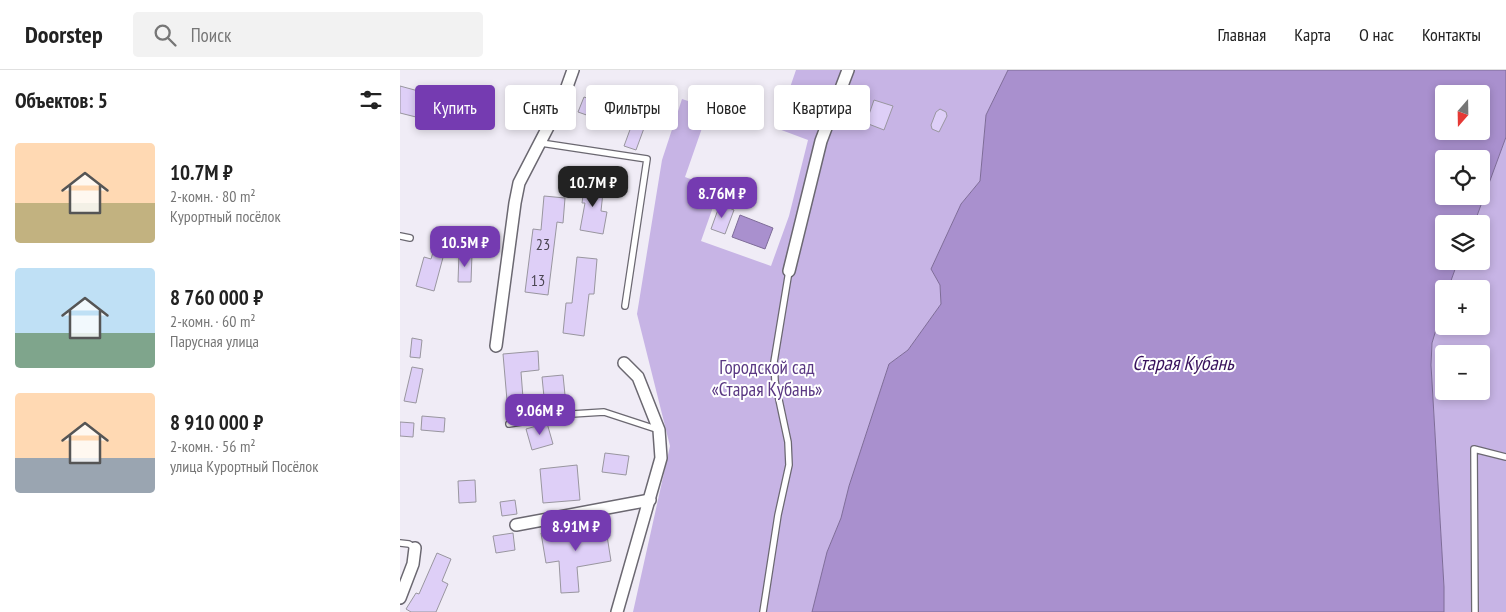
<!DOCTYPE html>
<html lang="ru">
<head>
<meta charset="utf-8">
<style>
	:root { --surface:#fff; --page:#f2f2f2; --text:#222; --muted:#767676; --line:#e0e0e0; --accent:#753bb1 }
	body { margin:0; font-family:"PT Sans Narrow",sans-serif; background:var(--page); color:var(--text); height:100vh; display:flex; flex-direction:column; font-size:19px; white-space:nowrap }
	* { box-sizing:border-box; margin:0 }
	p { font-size:16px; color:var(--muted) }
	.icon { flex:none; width:28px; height:28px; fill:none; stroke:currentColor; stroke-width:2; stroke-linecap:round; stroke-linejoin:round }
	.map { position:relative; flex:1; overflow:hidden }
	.panel { display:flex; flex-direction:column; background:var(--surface); width:400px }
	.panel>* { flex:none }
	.top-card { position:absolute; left:15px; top:15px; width:475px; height:45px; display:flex; gap:10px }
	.needle { width:32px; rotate:200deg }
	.buttons { position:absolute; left:1035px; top:15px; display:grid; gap:10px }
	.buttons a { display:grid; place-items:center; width:55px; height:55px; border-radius:5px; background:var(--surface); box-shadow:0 2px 8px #0003; font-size:25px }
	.price { position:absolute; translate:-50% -42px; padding:0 11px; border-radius:10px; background:var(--accent); color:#fff; font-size:16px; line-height:32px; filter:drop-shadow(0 1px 2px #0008) }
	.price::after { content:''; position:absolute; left:50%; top:30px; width:15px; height:11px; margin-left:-8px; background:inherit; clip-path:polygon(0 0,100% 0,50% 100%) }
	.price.active { background:#222; color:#fff }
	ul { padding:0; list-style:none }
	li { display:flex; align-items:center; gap:15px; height:125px; padding:0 15px }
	li span { display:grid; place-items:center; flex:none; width:140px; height:100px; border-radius:5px; color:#555 }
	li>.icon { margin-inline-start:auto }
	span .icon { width:60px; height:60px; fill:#fffc; stroke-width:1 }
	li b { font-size:21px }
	h2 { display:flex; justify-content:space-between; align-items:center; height:60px; padding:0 15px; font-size:21px }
	.chip { padding:0 18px; border-radius:5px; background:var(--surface); box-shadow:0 2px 8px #0003; font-size:18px; line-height:45px }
	.chip.active { background:var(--accent); color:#fff }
	header { display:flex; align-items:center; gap:30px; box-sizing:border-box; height:70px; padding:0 25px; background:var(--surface); border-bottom:1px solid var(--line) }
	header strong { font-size:24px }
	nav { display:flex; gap:28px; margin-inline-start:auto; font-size:18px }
	.search { width:350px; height:45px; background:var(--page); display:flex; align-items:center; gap:12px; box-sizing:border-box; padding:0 18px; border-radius:5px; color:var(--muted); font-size:19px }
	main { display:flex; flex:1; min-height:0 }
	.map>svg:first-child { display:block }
</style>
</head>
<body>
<header>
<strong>Doorstep</strong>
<div class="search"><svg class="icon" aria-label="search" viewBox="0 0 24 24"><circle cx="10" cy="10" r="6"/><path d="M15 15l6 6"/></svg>Поиск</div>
<nav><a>Главная</a><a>Карта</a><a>О нас</a><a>Контакты</a></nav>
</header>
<main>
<section class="panel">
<h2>Объектов: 5<svg class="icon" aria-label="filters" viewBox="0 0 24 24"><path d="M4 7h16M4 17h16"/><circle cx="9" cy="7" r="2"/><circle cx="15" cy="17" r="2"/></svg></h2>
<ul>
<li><span style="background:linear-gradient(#ffd9b3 60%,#c2b280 0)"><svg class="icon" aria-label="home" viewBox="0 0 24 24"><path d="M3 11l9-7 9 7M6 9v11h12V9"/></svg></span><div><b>10.7M ₽</b><p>2-комн. · 80 m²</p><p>Курортный посёлок</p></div></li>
<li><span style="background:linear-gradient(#bfe0f5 65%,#7fa58c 0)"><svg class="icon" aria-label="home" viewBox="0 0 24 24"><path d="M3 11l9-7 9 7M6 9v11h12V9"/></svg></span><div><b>8 760 000 ₽</b><p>2-комн. · 60 m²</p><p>Парусная улица</p></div></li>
<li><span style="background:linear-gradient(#ffd9b3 65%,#9aa5b1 0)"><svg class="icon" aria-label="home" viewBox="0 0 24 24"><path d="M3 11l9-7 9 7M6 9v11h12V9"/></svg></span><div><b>8 910 000 ₽</b><p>2-комн. · 56 m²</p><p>улица Курортный Посёлок</p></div></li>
</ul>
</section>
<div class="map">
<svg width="1106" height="542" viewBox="0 0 1106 542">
	<rect width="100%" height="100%" fill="#f0ecf6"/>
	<g fill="#c7b4e5" fill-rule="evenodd">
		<path d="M 396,0 L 608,0 L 586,45 L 580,111 L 561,134 L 531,199 L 540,215 L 541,234 L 508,280 L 489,294 L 449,416 L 441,448 L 427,482 L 412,542 L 233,542 L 270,376 L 237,244 L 262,90 L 282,29 L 309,38 L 285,107 L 319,120 L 301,171 L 371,196 L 389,146 L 408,70 L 376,58 Z"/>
		<path d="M 1106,67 L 1106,542 L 1044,542 L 1044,517 L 1031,295 L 1032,273 L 1044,233 L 1044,256 L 1081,256 L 1081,219 L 1048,219 L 1058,191 L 1081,191 L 1081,154 L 1074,154 ZM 1044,284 L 1081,284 L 1081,321 L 1044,321 Z"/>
	</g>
	<g fill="#a990ce" stroke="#7e6c98" fill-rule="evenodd">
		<path d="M 608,0 L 1106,0 L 1106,67 L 1074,154 L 1044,154 L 1044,191 L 1058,191 L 1048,219 L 1044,219 L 1044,233 L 1032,273 L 1031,295 L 1044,517 L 1044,542 L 412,542 L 427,482 L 441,448 L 449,416 L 489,294 L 508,280 L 541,234 L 540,215 L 531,199 L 561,134 L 580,111 L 586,45 ZM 1044,24 L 1081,24 L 1081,61 L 1044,61 ZM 1044,89 L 1081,89 L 1081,126 L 1044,126 Z"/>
		<path d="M 340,145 L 373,158 L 365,179 L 332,167 Z"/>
	</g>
	<g fill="#decff7" stroke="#99969f">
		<path d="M 0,16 L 22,22 L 16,47 L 0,43 Z"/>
		<path d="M 184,27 L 217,39 L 212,54 L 178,42 Z"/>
		<path d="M 474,30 L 493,36 L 484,60 L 466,53 Z"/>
		<path d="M 540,39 L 546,42 L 547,46 L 539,62 L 532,59 L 531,55 L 536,42 Z"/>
		<path d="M 235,46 L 247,50 L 236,80 L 224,76 Z"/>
		<path d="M 185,110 L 204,113 L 201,141 L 207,142 L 203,164 L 180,160 L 185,133 L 182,133 Z"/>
		<path d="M 144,126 L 165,128 L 163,153 L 157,152 L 148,225 L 125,222 L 133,159 L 141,160 Z"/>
		<path d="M 320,134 L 334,140 L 325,164 L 311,159 Z"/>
		<path d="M 38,166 L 48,169 L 34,221 L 16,216 L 24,187 L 31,189 Z"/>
		<path d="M 59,183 L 72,184 L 71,212 L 58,212 Z"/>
		<path d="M 177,187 L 197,189 L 194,224 L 189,224 L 184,266 L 163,263 L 166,233 L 172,233 Z"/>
		<path d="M 12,268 L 22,270 L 20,288 L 10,287 Z"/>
		<path d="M 138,281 L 139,300 L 121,302 L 124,341 L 108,342 L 103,284 Z"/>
		<path d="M 12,297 L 23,299 L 16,333 L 4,331 Z"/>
		<path d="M 163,305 L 166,335 L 145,337 L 142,307 Z"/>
		<path d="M 22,346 L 45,348 L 44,362 L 21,360 Z"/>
		<path d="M 0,352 L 14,353 L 13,367 L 0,366 Z"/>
		<path d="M 147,353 L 153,374 L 132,380 L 126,359 Z"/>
		<path d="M 205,383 L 229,386 L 226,405 L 202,402 Z"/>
		<path d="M 177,395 L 180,430 L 143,433 L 140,399 Z"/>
		<path d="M 75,410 L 76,432 L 59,433 L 58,411 Z"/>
		<path d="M 115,430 L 117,444 L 102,446 L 100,432 Z"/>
		<path d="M 205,453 L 211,491 L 177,497 L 179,522 L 161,523 L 159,491 L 146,493 L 141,463 Z"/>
		<path d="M 113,463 L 115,480 L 96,483 L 93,466 Z"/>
		<path d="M 37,483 L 51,489 L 42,511 L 48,514 L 36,542 L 11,542 L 6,539 L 16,523 L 19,524 Z"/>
	</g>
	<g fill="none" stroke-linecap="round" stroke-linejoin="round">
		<defs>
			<g id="service">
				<path d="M 141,73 L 247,89 L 225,236"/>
				<path d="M 0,166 L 10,168"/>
				<path d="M 109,354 L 172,344 L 204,342 L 259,360"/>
				<path d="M 0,473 L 9,474 L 15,478"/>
				<path d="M 363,542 L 378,445 L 389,395 L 388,372 L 375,311 L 374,292 L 389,201"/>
				<path d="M 1075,542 L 1074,379 L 1106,387"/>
			</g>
			<g id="minor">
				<path d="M 389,201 L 421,71 L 448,0"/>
				<path d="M 96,276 L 115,133 L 119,113 L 163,28 L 173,0"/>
				<path d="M 116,455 L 250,430"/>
				<path d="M 0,528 L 13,494 L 15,478"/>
				<path d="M 217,542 L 261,388 L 259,360 L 238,307 L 224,293"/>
			</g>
		</defs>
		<use href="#service" stroke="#6b6871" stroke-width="8"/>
		<use href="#minor" stroke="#6b6871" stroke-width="14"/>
		<use href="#service" stroke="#fff" stroke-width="5.5"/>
		<use href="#minor" stroke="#fff" stroke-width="11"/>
	</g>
	<g text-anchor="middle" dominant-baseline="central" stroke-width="4" stroke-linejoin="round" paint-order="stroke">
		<g font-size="16" fill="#4a4552">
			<text x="143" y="174">23</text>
			<text x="138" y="210">13</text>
		</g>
		<g font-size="19" fill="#5a3883" stroke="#fff">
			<text x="367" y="297">Городской сад<tspan x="367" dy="22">«Старая Кубань»</tspan></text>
		</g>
		<g font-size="20" font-style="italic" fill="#38125c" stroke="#fff">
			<text x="783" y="293">Старая Кубань</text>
		</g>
	</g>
</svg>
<div class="buttons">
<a><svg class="needle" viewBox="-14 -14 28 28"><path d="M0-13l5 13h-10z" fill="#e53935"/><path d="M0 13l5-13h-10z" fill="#767676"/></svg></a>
<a><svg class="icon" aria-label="locate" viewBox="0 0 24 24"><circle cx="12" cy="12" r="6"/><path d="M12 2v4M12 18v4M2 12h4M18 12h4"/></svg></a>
<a><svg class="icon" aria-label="layers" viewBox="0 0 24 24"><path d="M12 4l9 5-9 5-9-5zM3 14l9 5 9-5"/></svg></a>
<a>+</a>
<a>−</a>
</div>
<b class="price active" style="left:193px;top:138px">10.7M ₽</b>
<b class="price" style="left:322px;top:149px">8.76M ₽</b>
<b class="price" style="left:65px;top:198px">10.5M ₽</b>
<b class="price" style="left:140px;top:366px">9.06M ₽</b>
<b class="price" style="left:176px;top:482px">8.91M ₽</b>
<div class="top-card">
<a class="chip active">Купить</a>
<a class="chip">Снять</a>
<a class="chip">Фильтры</a>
<a class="chip">Новое</a>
<a class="chip">Квартира</a>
</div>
</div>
</main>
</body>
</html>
